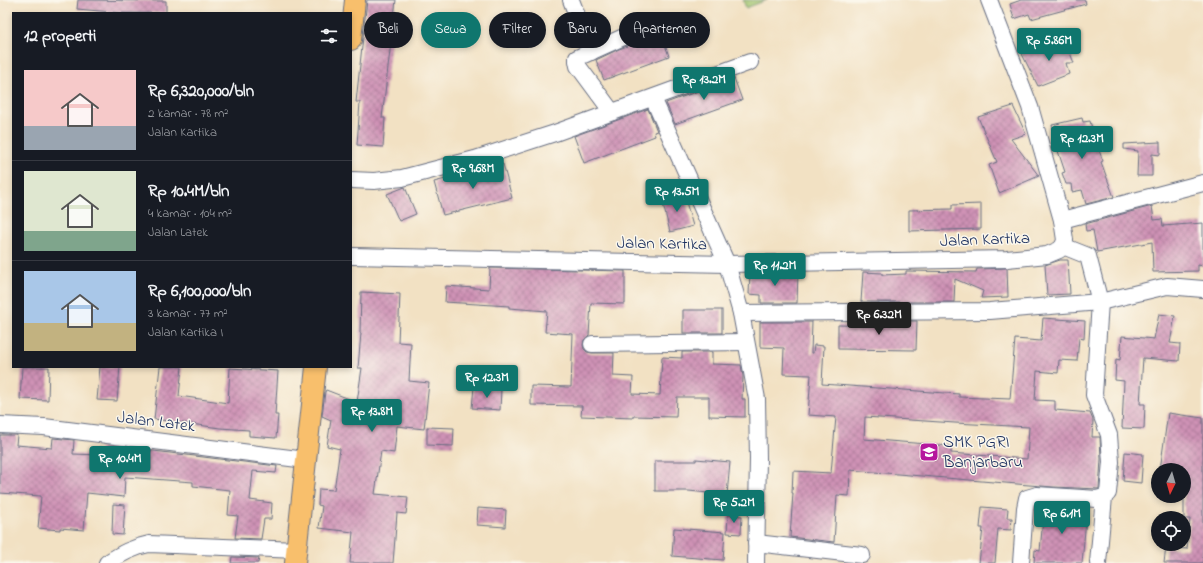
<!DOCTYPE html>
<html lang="id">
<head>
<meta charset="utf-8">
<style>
	:root { --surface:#171b24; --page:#242831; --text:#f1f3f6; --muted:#9ea1a6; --line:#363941; --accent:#0f766e }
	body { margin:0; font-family:"Indie Flower",sans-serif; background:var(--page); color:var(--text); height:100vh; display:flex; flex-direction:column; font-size:15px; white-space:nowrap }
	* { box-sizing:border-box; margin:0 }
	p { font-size:13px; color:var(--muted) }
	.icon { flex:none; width:22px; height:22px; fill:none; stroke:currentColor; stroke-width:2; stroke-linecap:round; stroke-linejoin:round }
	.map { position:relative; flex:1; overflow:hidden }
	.drawer { position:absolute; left:12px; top:12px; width:340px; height:356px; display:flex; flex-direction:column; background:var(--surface); border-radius:0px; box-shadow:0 2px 6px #0003 }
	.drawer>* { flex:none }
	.hud { position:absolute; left:364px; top:12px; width:380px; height:36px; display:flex; gap:8px }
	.needle { width:26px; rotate:185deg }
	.buttons { position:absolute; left:1151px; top:463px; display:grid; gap:8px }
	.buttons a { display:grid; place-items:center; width:40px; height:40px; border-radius:50%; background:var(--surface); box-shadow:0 2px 6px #0003; font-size:20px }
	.price { position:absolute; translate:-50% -34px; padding:0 9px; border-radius:4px; background:var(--accent); color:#fff; font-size:13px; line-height:26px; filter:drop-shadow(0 1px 2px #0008) }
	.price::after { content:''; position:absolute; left:50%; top:24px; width:12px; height:9px; margin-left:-6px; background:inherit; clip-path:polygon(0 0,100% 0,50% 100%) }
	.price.selected { background:#222; color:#fff }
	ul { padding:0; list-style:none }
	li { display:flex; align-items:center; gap:12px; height:100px; padding:0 12px }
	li+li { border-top:1px solid var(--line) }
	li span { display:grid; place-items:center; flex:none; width:112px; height:80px; border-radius:0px; color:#555 }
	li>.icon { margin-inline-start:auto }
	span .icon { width:48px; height:48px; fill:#fffc; stroke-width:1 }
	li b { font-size:17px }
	h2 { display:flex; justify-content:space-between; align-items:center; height:48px; padding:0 12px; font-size:17px }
	.pill { padding:0 14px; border-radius:18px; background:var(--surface); box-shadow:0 2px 6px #0003; font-size:14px; line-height:36px }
	.pill.selected { background:var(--accent); color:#fff }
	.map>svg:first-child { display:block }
</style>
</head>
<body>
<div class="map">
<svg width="1203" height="563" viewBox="0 0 1203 563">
	<defs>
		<pattern id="building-cross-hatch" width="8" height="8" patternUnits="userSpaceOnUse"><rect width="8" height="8" fill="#cf92b5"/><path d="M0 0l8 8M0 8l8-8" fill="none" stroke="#a77896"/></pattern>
	</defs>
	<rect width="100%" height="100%" fill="#fbf7ec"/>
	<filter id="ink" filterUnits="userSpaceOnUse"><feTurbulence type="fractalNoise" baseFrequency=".025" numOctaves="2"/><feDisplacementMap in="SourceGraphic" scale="8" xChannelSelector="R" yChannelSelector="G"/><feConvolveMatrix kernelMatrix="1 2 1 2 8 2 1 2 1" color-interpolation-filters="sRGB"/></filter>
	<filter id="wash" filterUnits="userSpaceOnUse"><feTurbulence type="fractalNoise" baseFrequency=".012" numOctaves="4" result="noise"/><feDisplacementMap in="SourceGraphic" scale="16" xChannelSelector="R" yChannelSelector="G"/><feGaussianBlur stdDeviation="0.9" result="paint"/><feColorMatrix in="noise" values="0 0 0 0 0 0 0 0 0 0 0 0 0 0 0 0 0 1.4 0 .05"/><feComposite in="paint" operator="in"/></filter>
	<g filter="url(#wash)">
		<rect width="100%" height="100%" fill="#f2e1c3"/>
		<path fill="#a2c46e" stroke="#5e7a66" d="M 743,0 L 767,0 L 746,8 Z"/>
		<g id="blocks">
			<g fill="url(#building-cross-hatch)" fill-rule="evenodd">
				<path d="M 78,0 L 166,1 L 166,13 L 122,13 L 77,9 Z"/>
				<path d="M 367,0 L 396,0 L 382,118 L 385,118 L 383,147 L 357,145 L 360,102 L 356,102 Z"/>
				<path d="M 1021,0 L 1085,0 L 1086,4 L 1031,19 L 1029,14 L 1014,19 L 1010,4 Z"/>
				<path d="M 661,34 L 669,56 L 604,80 L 596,60 L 619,49 Z"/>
				<path d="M 1064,38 L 1074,63 L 1066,63 L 1069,74 L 1038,86 L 1022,54 Z"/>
				<path d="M 734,78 L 742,100 L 675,124 L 666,103 Z"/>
				<path d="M 1013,106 L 1026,134 L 1011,139 L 1039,176 L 999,193 L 989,165 L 997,162 L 978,117 Z"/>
				<path d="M 648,109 L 657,131 L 654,132 L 655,136 L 584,163 L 574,136 Z"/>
				<path d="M 1082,118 L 1083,122 L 1090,121 L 1095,140 L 1103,161 L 1101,162 L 1114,197 L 1086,204 L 1082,190 L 1072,192 L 1071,184 L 1066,184 L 1062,173 L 1065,172 L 1057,148 L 1052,125 Z"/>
				<path d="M 1160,142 L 1160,155 L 1152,154 L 1152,176 L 1137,176 L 1138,151 L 1124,149 L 1124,144 Z"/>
				<path d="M 503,164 L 512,198 L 443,215 L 434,182 Z"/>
				<path d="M 405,187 L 416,214 L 399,221 L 387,194 Z"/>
				<path d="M 684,195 L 693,226 L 670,232 L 662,200 Z"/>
				<path d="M 981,204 L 981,229 L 909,231 L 909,210 L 952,209 L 952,205 Z"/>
				<path d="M 1152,206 L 1154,220 L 1162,219 L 1163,226 L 1203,223 L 1203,266 L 1198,265 L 1198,271 L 1153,272 L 1152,242 L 1097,252 L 1093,230 L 1086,231 L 1085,224 Z"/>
				<path d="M 1060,260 L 1068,260 L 1070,294 L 1047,295 L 1045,265 Z"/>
				<path d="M 490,268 L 625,271 L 625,304 L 591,303 L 589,335 L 584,340 L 583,345 L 584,349 L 587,352 L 592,353 L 614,353 L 613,376 L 633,377 L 632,394 L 660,395 L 662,357 L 682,358 L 682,352 L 712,352 L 712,364 L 741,365 L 743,376 L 742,399 L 745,399 L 745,417 L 709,416 L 709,397 L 677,397 L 676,417 L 633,416 L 633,418 L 581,416 L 582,406 L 531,405 L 531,386 L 571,387 L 573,334 L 545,332 L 547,311 L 509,308 L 509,306 L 445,302 L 446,286 L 489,289 Z"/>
				<path d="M 1007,268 L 1008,297 L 981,298 L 983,291 L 955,279 L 954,302 L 861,302 L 863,272 L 882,273 L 882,275 L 906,274 L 906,271 L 976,272 L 977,269 Z"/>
				<path d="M 798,272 L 797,303 L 761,303 L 761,295 L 749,294 L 750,273 Z"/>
				<path d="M 361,292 L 400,294 L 398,342 L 411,343 L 409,381 L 429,383 L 424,429 L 397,426 L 394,453 L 381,451 L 375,494 L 408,497 L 406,514 L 397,513 L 393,563 L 350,563 L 353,532 L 319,528 L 322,506 L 318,505 L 319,489 L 334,490 L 340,449 L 327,446 L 331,420 L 322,416 L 325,392 L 326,390 L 357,402 L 362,368 L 358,368 L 361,333 L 360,333 Z"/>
				<rect x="683" y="310" width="39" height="23"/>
				<path d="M 1159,314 L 1175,316 L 1170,343 L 1180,344 L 1179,361 L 1143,358 L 1140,404 L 1145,404 L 1144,429 L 1122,428 L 1124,381 L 1115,380 L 1116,359 L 1120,360 L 1122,336 L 1154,339 Z"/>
				<path d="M 1043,318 L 1085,321 L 1084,339 L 1079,338 L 1077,361 L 1059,360 L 1058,373 L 1037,371 L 1035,400 L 1055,401 L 1055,410 L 1090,413 L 1093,420 L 1092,437 L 1100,437 L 1101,459 L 1099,489 L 1053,487 L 850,470 L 849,496 L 837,495 L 834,542 L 790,537 L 793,493 L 792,493 L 793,471 L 831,473 L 836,417 L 808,415 L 811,375 L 783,374 L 784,348 L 760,347 L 760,322 L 812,322 L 811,353 L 813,353 L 814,345 L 824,346 L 822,384 L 959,394 L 959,397 L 1010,399 L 1015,339 L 1041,341 ZM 865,417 L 955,423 L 1029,427 L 1027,459 L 951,453 L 951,446 L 864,439 Z"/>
				<path d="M 879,321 L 917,321 L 916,350 L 838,349 L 838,325 L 879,326 Z"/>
				<path d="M 22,367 L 49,367 L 48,400 L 20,399 Z"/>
				<path d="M 100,367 L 120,367 L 117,401 L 97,400 Z"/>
				<path d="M 160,367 L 182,367 L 179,396 L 228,403 L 230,368 L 278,371 L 275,415 L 278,415 L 276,438 L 249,436 L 249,430 L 220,428 L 154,419 Z"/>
				<path d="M 474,387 L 501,389 L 500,410 L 472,408 Z"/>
				<path d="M 1168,413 L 1203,418 L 1203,563 L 1164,563 L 1166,547 L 1187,549 L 1190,519 L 1184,519 L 1184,470 L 1160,470 Z"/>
				<path d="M 427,427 L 454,428 L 453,446 L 427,445 Z"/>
				<path d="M 0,435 L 17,435 L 16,445 L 52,448 L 53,438 L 74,440 L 73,454 L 99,455 L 100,447 L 137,451 L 137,449 L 277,466 L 276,473 L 253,471 L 250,500 L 272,503 L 271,519 L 264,519 L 261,539 L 235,538 L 238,516 L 228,515 L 230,490 L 193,486 L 193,482 L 125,477 L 124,497 L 87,493 L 84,530 L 60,528 L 60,530 L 38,528 L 41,496 L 0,493 Z"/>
				<path d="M 1125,452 L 1143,454 L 1141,483 L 1123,481 Z"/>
				<path d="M 696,459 L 730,462 L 727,495 L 689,491 L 655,491 L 655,461 L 696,461 Z"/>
				<path d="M 113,504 L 125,505 L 123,535 L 112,534 Z"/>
				<path d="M 1051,505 L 1087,508 L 1082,563 L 1034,563 L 1035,550 L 1040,551 L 1044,508 L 1051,509 Z"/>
				<path d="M 982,507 L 1008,509 L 1007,518 L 1012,518 L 1011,530 L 998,529 L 995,563 L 979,563 L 983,528 L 980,528 Z"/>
				<path d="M 478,508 L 506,510 L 505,527 L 477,525 Z"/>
				<path d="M 728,515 L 742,516 L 741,534 L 727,533 Z"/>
				<path d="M 674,528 L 725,532 L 723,560 L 672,556 Z"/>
				<path d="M 232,557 L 259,558 L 258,563 L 231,563 Z"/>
			</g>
		</g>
	</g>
	<g filter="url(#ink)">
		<use href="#blocks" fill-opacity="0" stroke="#666d81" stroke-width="1"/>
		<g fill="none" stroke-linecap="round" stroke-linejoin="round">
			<defs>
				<g id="minor">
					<path d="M 571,0 L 591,52"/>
					<path d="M 653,98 L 727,264 L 741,313 L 757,399 L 758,459 L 756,563"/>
					<path d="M 612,112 L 578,66 L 577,61 L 577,58 L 648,26"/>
					<path d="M 351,180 L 374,181 L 402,178 L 475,159 L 555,133 L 750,62"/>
					<path d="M 1062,220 L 1203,183"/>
					<path d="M 1063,246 L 1088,256 L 1100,302 L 1094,395 L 1109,435 L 1111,462 L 1108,493 L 1104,497"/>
					<path d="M 351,256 L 727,264 L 1007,259 L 1047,255 L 1059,250 L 1063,246 L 1065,240 L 1062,220 L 1030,107 L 989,0"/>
					<path d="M 741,313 L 990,311 L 1100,302 L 1167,286 L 1203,289"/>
					<path d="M 592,344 L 746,342"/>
					<path d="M 0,425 L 44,427 L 306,460"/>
					<path d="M 756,543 L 862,555"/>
					<path d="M 107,563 C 121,554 133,547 149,544 L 297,550"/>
					<path d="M 1021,563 L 1025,508 L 1027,498 L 1037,495 L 1097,499 L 1104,497"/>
					<path d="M 1098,563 L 1104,497"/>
				</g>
				<g id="major">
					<path d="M 351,40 L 355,0"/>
					<path d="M 295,563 L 316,367"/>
				</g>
			</defs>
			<use href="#minor" stroke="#666d81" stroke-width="18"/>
			<use href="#major" stroke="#666d81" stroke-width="22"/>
			<use href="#minor" stroke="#fff" stroke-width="16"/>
			<use href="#major" stroke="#f8bf6c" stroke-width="20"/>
		</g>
	</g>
	<defs>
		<symbol id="school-square" viewBox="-11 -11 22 22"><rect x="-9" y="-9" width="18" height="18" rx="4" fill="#b5179e" stroke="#fbf7ec"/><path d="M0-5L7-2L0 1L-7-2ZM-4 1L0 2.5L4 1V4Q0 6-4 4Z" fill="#fff"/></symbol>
	</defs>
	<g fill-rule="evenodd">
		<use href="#school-square" x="918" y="441" width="22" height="22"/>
	</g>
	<g text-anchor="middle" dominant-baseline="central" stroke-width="3" stroke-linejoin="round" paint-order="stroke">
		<g font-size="17" fill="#1b2f5e" stroke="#fbf7ec">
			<text transform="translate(985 240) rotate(-2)">Jalan Kartika</text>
			<text transform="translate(662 244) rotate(1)">Jalan Kartika</text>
			<text transform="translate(156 422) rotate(7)">Jalan Latek</text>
		</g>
		<g font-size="17" fill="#1b2f5e" stroke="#fbf7ec" text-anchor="start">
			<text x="943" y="442">SMK PGRI<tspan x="943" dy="20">Banjarbaru</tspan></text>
		</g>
	</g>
</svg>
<div class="buttons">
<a><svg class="needle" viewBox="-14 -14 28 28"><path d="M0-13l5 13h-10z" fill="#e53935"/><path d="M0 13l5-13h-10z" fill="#9ea1a6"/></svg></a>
<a><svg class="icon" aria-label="locate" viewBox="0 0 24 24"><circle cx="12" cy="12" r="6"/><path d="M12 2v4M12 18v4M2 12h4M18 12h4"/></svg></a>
</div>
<b class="price" style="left:1049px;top:62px">Rp 5.86M</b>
<b class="price" style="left:704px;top:101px">Rp 13.2M</b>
<b class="price" style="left:1082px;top:160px">Rp 12.3M</b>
<b class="price" style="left:473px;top:190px">Rp 9.68M</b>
<b class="price" style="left:677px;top:213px">Rp 13.5M</b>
<b class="price" style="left:775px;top:287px">Rp 11.2M</b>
<b class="price selected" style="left:879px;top:336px">Rp 6.32M</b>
<b class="price" style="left:487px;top:399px">Rp 12.3M</b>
<b class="price" style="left:372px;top:433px">Rp 13.8M</b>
<b class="price" style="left:120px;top:480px">Rp 10.4M</b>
<b class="price" style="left:734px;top:524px">Rp 5.2M</b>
<b class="price" style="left:1062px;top:535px">Rp 6.1M</b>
<div class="hud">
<a class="pill">Beli</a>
<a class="pill selected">Sewa</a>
<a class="pill">Filter</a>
<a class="pill">Baru</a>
<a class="pill">Apartemen</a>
</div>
<section class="drawer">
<h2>12 properti<svg class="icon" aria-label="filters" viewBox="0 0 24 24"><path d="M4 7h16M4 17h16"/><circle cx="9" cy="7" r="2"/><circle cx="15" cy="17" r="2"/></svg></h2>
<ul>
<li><span style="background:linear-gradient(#f6c9c9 70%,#9aa5b1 0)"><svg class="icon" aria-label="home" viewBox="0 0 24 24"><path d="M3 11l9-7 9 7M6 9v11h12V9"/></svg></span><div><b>Rp 6,320,000/bln</b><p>2 kamar · 78 m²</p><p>Jalan Kartika</p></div></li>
<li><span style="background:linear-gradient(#dfe7d0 75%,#7fa58c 0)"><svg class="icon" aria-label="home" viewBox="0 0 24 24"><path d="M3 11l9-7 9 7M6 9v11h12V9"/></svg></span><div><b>Rp 10.4M/bln</b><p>4 kamar · 104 m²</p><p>Jalan Latek</p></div></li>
<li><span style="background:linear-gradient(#a9c7e8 65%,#c2b280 0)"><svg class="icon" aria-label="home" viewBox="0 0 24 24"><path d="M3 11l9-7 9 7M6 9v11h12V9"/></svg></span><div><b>Rp 6,100,000/bln</b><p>3 kamar · 77 m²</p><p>Jalan Kartika I</p></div></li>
</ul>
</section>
</div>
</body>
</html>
